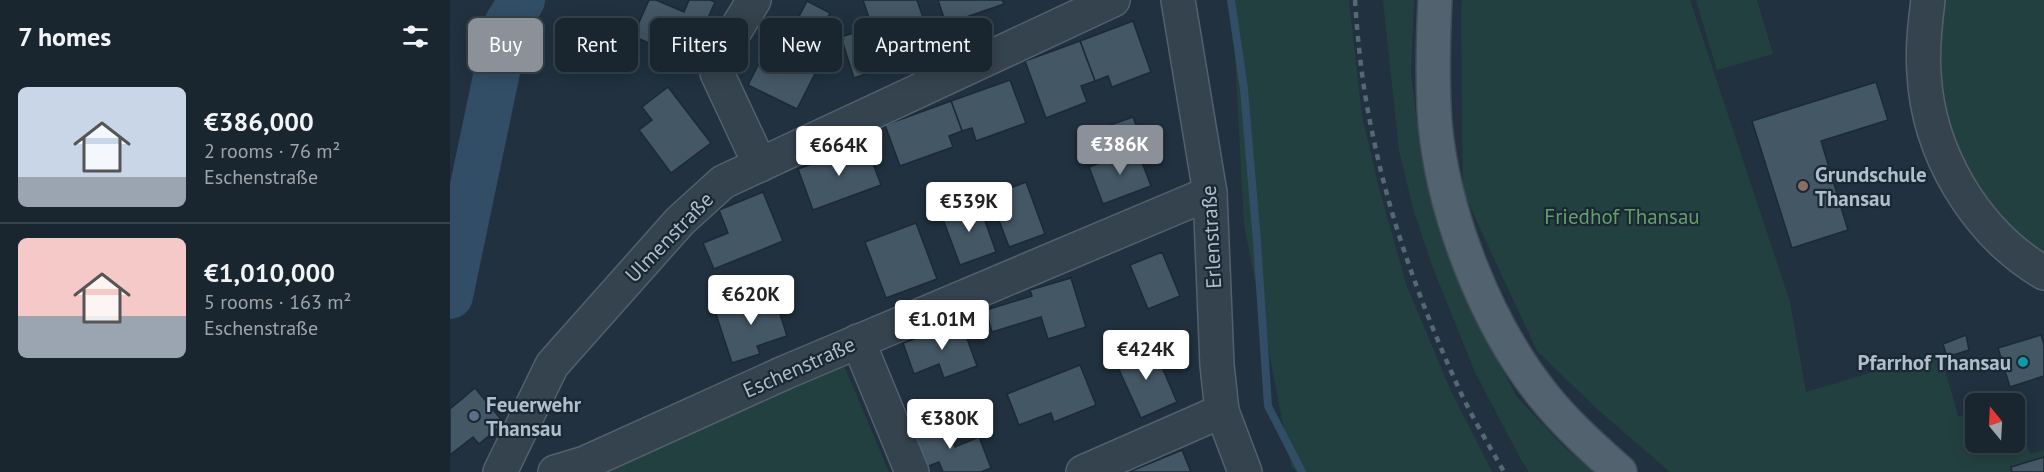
<!DOCTYPE html>
<html lang="en">
<head>
<meta charset="utf-8">
<style>
	:root { --surface:#19252f; --page:#26313b; --text:#f1f3f6; --muted:#9fa5aa; --line:#37424b; --accent:#8c9099 }
	body { margin:0; font-family:"PT Sans",sans-serif; background:var(--page); color:var(--text); height:100vh; display:flex; flex-direction:column; font-size:22px; white-space:nowrap }
	* { box-sizing:border-box; margin:0 }
	p { font-size:20px; color:var(--muted) }
	.icon { flex:none; width:33px; height:33px; fill:none; stroke:currentColor; stroke-width:2; stroke-linecap:round; stroke-linejoin:round }
	.map { position:relative; flex:1; overflow:hidden }
	.drawer { display:flex; flex-direction:column; background:var(--surface); width:450px }
	.drawer>* { flex:none }
	.banner { position:absolute; left:18px; top:18px; width:570px; height:54px; display:flex; gap:12px }
	.needle { width:39px; rotate:342deg }
	.buttons { position:absolute; left:1515px; top:393px; display:grid; gap:12px }
	.buttons a { display:grid; place-items:center; width:60px; height:60px; border-radius:9px; background:var(--surface); box-shadow:0 3px 15px #0003,0 0 0 2px var(--line); font-size:30px }
	.price { position:absolute; translate:-50% -51px; padding:0 14px; border-radius:6px; background:#fff; color:#222; font-size:20px; line-height:39px; filter:drop-shadow(0 2px 3px #0008) }
	.price::after { content:''; position:absolute; left:50%; top:36px; width:18px; height:14px; margin-left:-9px; background:inherit; clip-path:polygon(0 0,100% 0,50% 100%) }
	.price.on { background:var(--accent); color:#fff }
	ul { padding:0; list-style:none }
	li { display:flex; align-items:center; gap:18px; height:150px; padding:0 18px }
	li+li { border-top:2px solid var(--line) }
	li span { display:grid; place-items:center; flex:none; width:168px; height:120px; border-radius:9px; color:#555 }
	li>.icon { margin-inline-start:auto }
	span .icon { width:72px; height:72px; fill:#fffc; stroke-width:1 }
	li b { font-size:26px }
	h2 { display:flex; justify-content:space-between; align-items:center; height:72px; padding:0 18px; font-size:26px }
	.chip { padding:0 21px; border-radius:9px; background:var(--surface); box-shadow:0 3px 15px #0003,0 0 0 2px var(--line); font-size:21px; line-height:54px }
	.chip.on { background:var(--accent); color:#fff }
	main { display:flex; flex:1; min-height:0 }
	.map>svg:first-child { display:block }
</style>
</head>
<body>
<main>
<section class="drawer">
<h2>7 homes<svg class="icon" aria-label="filters" viewBox="0 0 24 24"><path d="M4 7h16M4 17h16"/><circle cx="9" cy="7" r="2"/><circle cx="15" cy="17" r="2"/></svg></h2>
<ul>
<li><span style="background:linear-gradient(#c9d6e8 75%,#9aa5b1 0)"><svg class="icon" aria-label="home" viewBox="0 0 24 24"><path d="M3 11l9-7 9 7M6 9v11h12V9"/></svg></span><div><b>€386,000</b><p>2 rooms · 76 m²</p><p>Eschenstraße</p></div></li>
<li><span style="background:linear-gradient(#f6c9c9 65%,#9aa5b1 0)"><svg class="icon" aria-label="home" viewBox="0 0 24 24"><path d="M3 11l9-7 9 7M6 9v11h12V9"/></svg></span><div><b>€1,010,000</b><p>5 rooms · 163 m²</p><p>Eschenstraße</p></div></li>
</ul>
</section>
<div class="map">
<svg width="1594" height="472" viewBox="0 0 1594 472">
	<rect width="100%" height="100%" fill="#21313f"/>
	<g fill="#234040">
		<path d="M 782,0 L 899,0 L 912,116 L 928,184 L 956,284 L 1000,389 L 1042,472 L 847,472 L 841,466 L 794,224 Z"/>
		<path d="M 933,0 L 964,0 L 961,73 L 971,159 L 1018,306 L 1067,397 L 1115,448 L 1144,472 L 1079,472 L 1070,458 L 1025,372 L 983,268 L 964,212 L 949,151 Z"/>
		<path d="M 1012,0 L 1240,0 L 1340,302 L 1356,392 L 1490,352 L 1508,416 L 1525,414 L 1526,442 L 1564,442 L 1565,410 L 1580,454 L 1594,450 L 1594,472 L 1220,472 L 1147,409 L 1087,351 L 1040,250 L 1013,191 L 1011,8 Z"/>
		<path d="M 1246,0 L 1307,0 L 1323,54 L 1267,70 Z"/>
		<path d="M 1488,0 L 1594,0 L 1594,260 L 1568,241 L 1505,159 L 1483,83 Z"/>
		<path d="M 386,361 L 395,368 L 439,472 L 153,472 Z"/>
	</g>
	<g fill="none" stroke-linecap="round" stroke-linejoin="round">
		<path stroke="#314e66" stroke-width="8" d="M 781,0 L 794,89 L 807,242 L 818,406 L 852,472"/>
		<path stroke="#314e66" stroke-width="46" d="M 0,296 L 57,24 L 72,0"/>
	</g>
	<g fill="#445765" stroke="#1c2a36" stroke-width="1.5">
		<path d="M 199,0 L 206,0 L 234,12 L 239,0 L 260,0 L 265,2 L 239,61 L 183,36 Z"/>
		<path d="M 413,0 L 467,0 L 479,35 L 431,51 L 436,67 L 404,78 L 391,37 L 422,27 Z"/>
		<path d="M 488,0 L 552,0 L 554,4 L 496,24 Z"/>
		<path d="M 357,1 L 380,13 L 362,47 L 375,54 L 347,109 L 298,85 L 324,34 L 337,40 Z"/>
		<path d="M 683,21 L 701,72 L 662,87 L 658,76 L 645,81 L 630,41 Z"/>
		<path d="M 630,41 L 645,81 L 631,86 L 637,102 L 596,118 L 575,61 Z"/>
		<path d="M 560,80 L 576,123 L 526,141 L 522,128 L 512,131 L 501,101 Z"/>
		<path d="M 1426,82 L 1438,120 L 1371,141 L 1398,230 L 1342,248 L 1302,121 Z"/>
		<path d="M 218,87 L 261,143 L 221,173 L 189,130 L 202,120 L 192,107 Z"/>
		<path d="M 501,101 L 512,131 L 499,136 L 503,147 L 450,166 L 435,125 Z"/>
		<path d="M 683,117 L 694,147 L 646,164 L 635,134 Z"/>
		<path d="M 416,144 L 431,185 L 363,210 L 348,169 Z"/>
		<path d="M 687,149 L 701,186 L 653,204 L 639,167 Z"/>
		<path d="M 576,182 L 595,234 L 559,247 L 540,196 Z"/>
		<path d="M 313,192 L 333,241 L 264,269 L 253,243 L 278,233 L 269,210 Z"/>
		<path d="M 528,201 L 546,252 L 510,265 L 491,214 Z"/>
		<path d="M 466,223 L 487,279 L 436,298 L 415,242 Z"/>
		<path d="M 712,252 L 730,296 L 698,309 L 680,265 Z"/>
		<path d="M 621,278 L 636,327 L 598,339 L 591,317 L 542,332 L 536,310 L 582,296 L 580,290 Z"/>
		<path d="M 323,292 L 337,336 L 307,346 L 310,354 L 282,363 L 265,311 Z"/>
		<path d="M 511,322 L 527,366 L 494,378 L 489,364 L 464,374 L 453,343 Z"/>
		<path d="M 1516,335 L 1519,350 L 1497,357 L 1493,344 Z"/>
		<path d="M 1591,335 L 1594,345 L 1594,376 L 1560,387 L 1548,348 Z"/>
		<path d="M 702,344 L 727,402 L 691,418 L 665,361 Z"/>
		<path d="M 630,365 L 646,405 L 604,422 L 601,413 L 569,425 L 557,394 Z"/>
		<path d="M 25,388 L 54,423 L 29,444 L 23,437 L 0,455 L 0,409 Z"/>
		<path d="M 495,419 L 505,447 L 529,437 L 541,468 L 531,472 L 493,472 L 489,462 L 476,467 L 463,431 Z"/>
		<path d="M 732,450 L 741,472 L 679,472 Z"/>
		<path d="M 1594,457 L 1594,472 L 1562,472 L 1561,467 Z"/>
	</g>
	<g fill="none" stroke-linecap="round" stroke-linejoin="round">
		<defs>
			<g id="minor">
				<path d="M 304,0 L 280,39 L 267,73 L 310,165"/>
				<path d="M 728,0 L 760,193 L 767,365 L 772,411 L 795,472"/>
				<path d="M 1478,0 C 1475,24 1472,49 1474,73 C 1478,153 1525,232 1594,273"/>
				<path d="M 408,341 L 462,472"/>
				<path d="M 50,472 L 102,365 L 230,221 L 273,182 L 663,0"/>
				<path d="M 105,472 L 135,463 L 336,372 L 760,193"/>
				<path d="M 633,472 L 772,411"/>
			</g>
			<path id="major" d="M 985,0 C 983,41 982,82 985,123 C 993,213 1036,324 1093,395 C 1115,423 1143,448 1170,472"/>
		</defs>
		<use href="#minor" stroke="#53606d" stroke-width="36"/>
		<use href="#major" stroke="#3e4c58" stroke-width="36"/>
		<use href="#minor" stroke="#35434f" stroke-width="33"/>
		<use href="#major" stroke="#53626f" stroke-width="33"/>
		<path stroke="#566776" stroke-width="4.5" stroke-dasharray="6 6" stroke-linecap="butt" d="M 905,0 C 908,46 913,91 923,136 C 941,224 973,310 1010,391 C 1023,419 1039,445 1054,472"/>
	</g>
	<circle fill="#8d6e63" stroke="#1a2834" stroke-width="2" cx="1353" cy="186" r="6"/>
	<circle fill="#0f9aa8" stroke="#1a2834" stroke-width="2" cx="1573" cy="362" r="6"/>
	<circle fill="#5c6f8a" stroke="#1a2834" stroke-width="2" cx="24" cy="416" r="6"/>
	<g text-anchor="middle" dominant-baseline="central" stroke-width="4.5" stroke-linejoin="round" paint-order="stroke">
		<g font-size="21" font-weight="bold" fill="#b0bdca" stroke="#1a2834" text-anchor="start">
			<text x="1365" y="174">Grundschule<tspan x="1365" dy="24">Thansau</tspan></text>
			<text x="1561" y="362" text-anchor="end">Pfarrhof Thansau</text>
			<text x="36" y="404">Feuerwehr<tspan x="36" dy="24">Thansau</tspan></text>
		</g>
		<g font-size="21" fill="#659e6b" stroke="#1a2834">
			<text x="1172" y="216">Friedhof Thansau</text>
		</g>
		<g font-size="21" fill="#b0bdca" stroke="#1a2834">
			<text transform="translate(219 237) rotate(-46)">Ulmenstraße</text>
			<text transform="translate(761 237) rotate(-93)">Erlenstraße</text>
			<text transform="translate(349 367) rotate(-24)">Eschenstraße</text>
		</g>
	</g>
</svg>
<div class="buttons">
<a><svg class="needle" viewBox="-14 -14 28 28"><path d="M0-13l5 13h-10z" fill="#e53935"/><path d="M0 13l5-13h-10z" fill="#9fa5aa"/></svg></a>
</div>
<b class="price on" style="left:670px;top:176px">€386K</b>
<b class="price" style="left:389px;top:177px">€664K</b>
<b class="price" style="left:519px;top:233px">€539K</b>
<b class="price" style="left:301px;top:326px">€620K</b>
<b class="price" style="left:492px;top:351px">€1.01M</b>
<b class="price" style="left:696px;top:381px">€424K</b>
<b class="price" style="left:500px;top:450px">€380K</b>
<div class="banner">
<a class="chip on">Buy</a>
<a class="chip">Rent</a>
<a class="chip">Filters</a>
<a class="chip">New</a>
<a class="chip">Apartment</a>
</div>
</div>
</main>
</body>
</html>
